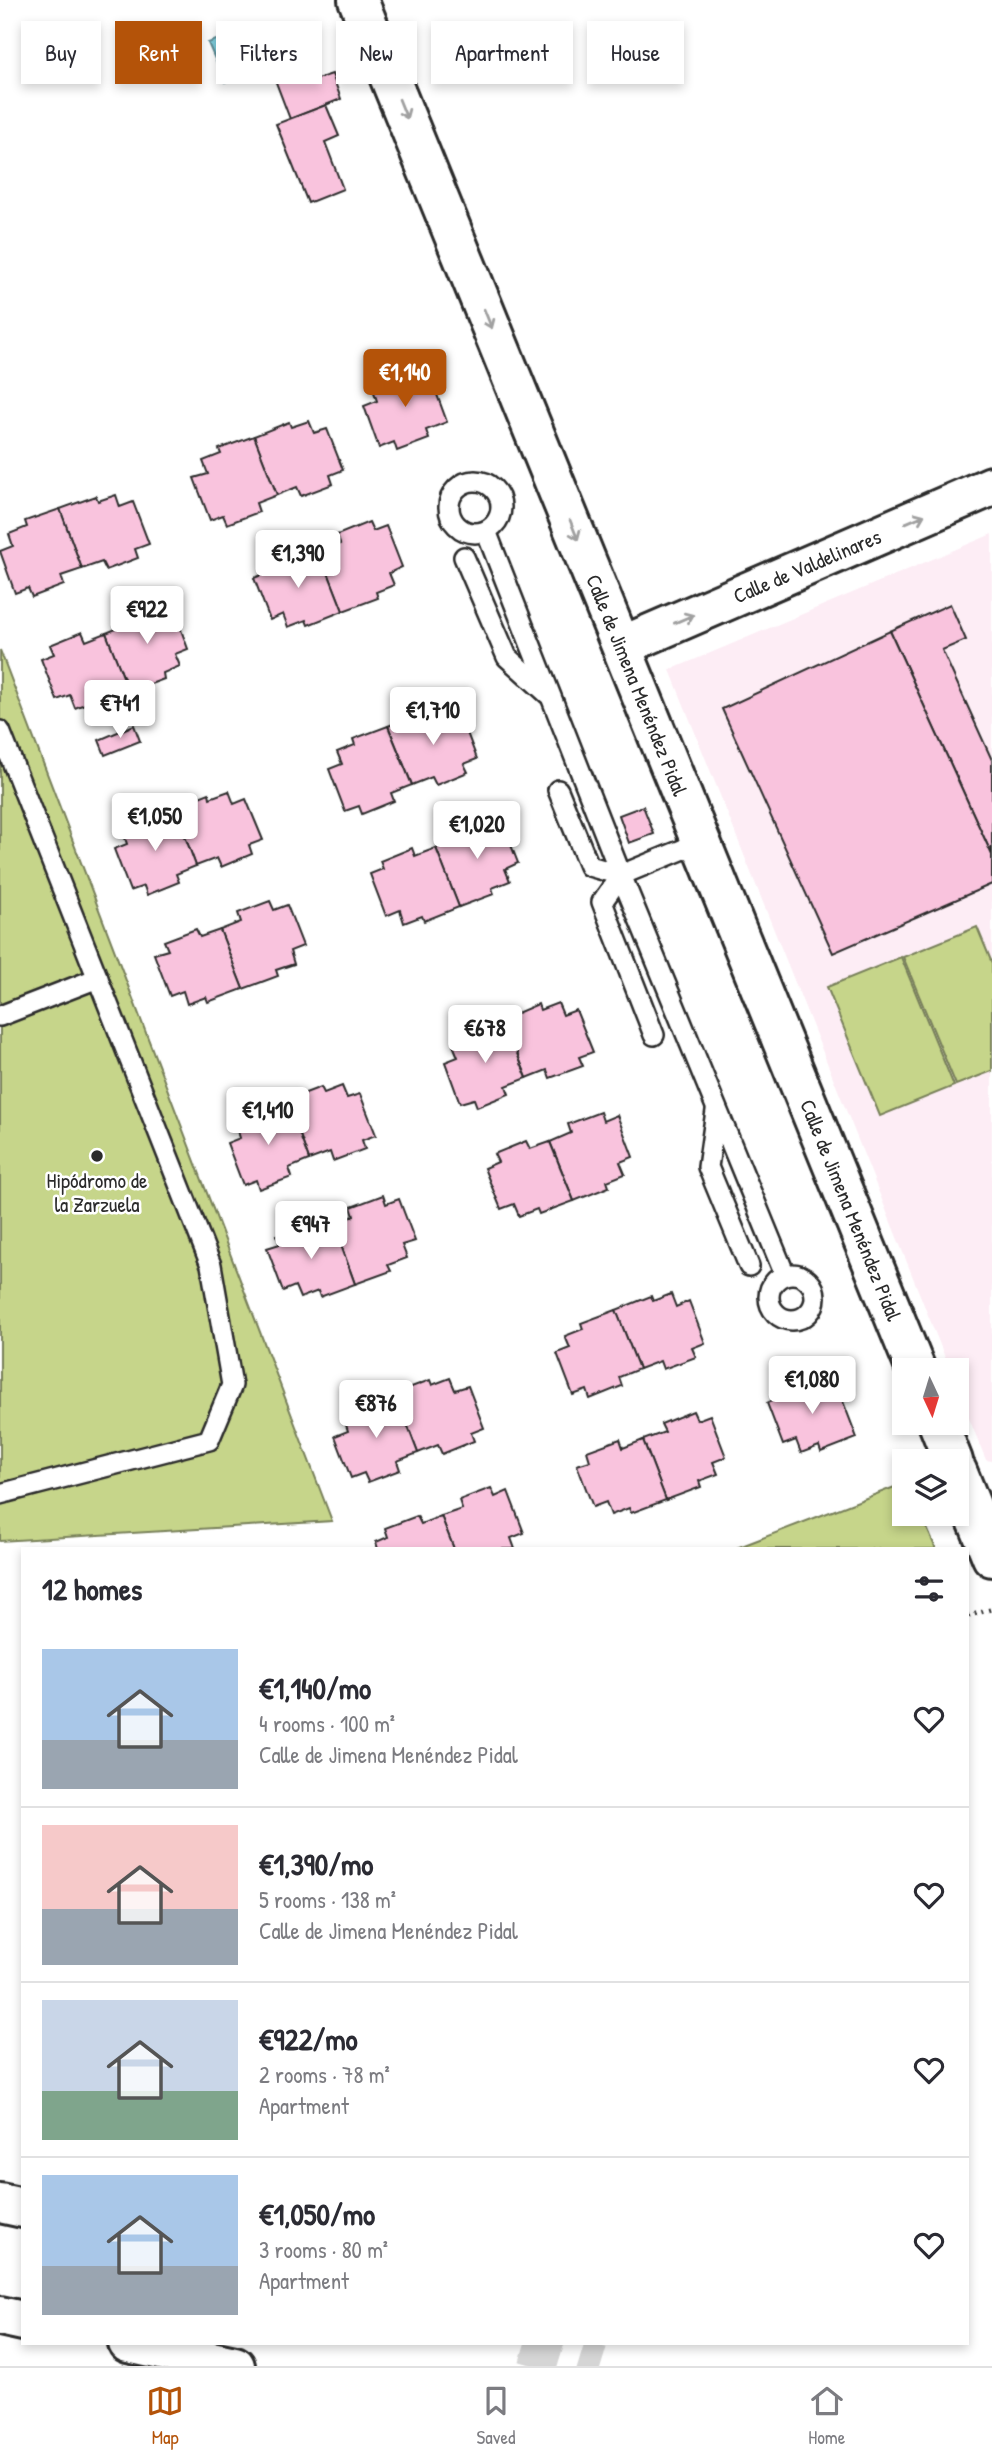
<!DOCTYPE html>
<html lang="en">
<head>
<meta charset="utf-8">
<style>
	:root { --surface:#fff; --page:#f7f7f7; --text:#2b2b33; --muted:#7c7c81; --line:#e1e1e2; --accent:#b45309 }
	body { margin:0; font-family:"Patrick Hand",sans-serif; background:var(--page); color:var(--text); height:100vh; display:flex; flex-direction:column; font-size:26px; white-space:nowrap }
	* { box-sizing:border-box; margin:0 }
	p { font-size:23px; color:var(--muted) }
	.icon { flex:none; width:38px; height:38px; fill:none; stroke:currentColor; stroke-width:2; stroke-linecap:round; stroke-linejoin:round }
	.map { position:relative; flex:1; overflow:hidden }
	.side { position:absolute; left:21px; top:1547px; width:948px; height:798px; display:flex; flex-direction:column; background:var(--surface); border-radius:0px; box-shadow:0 4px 10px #0003 }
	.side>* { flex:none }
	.top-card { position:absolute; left:21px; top:21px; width:950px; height:63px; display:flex; gap:14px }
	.needle { width:46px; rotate:176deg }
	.fabs { position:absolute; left:892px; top:1358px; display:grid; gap:14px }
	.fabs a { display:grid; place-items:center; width:77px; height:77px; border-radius:0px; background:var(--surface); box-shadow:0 4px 10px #0003; font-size:35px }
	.price { position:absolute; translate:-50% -60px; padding:0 16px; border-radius:7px; background:#fff; color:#222; font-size:23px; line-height:46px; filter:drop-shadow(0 2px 4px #0008) }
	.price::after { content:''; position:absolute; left:50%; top:42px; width:21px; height:16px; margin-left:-10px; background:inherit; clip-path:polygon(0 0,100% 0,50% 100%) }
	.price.selected { background:var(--accent); color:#fff }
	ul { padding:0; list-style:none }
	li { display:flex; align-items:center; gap:21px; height:175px; padding:0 21px }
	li+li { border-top:2px solid var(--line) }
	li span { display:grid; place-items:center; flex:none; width:196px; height:140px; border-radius:0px; color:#555 }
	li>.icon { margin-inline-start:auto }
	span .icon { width:84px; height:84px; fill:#fffc; stroke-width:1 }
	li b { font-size:30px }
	h2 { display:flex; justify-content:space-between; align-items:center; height:84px; padding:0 21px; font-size:30px }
	.pill { padding:0 24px; border-radius:0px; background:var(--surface); box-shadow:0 4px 10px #0003; font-size:24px; line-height:63px }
	.pill.selected { background:var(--accent); color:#fff }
	.tabs { display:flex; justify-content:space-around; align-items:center; height:98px; border-top:2px solid var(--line); background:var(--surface); font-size:19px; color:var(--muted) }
	.tabs a { display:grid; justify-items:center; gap:4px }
	.tabs .selected { color:var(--accent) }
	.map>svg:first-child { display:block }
</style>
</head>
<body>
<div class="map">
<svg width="992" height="2366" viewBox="0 0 992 2366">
	<rect width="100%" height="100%" fill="#fff"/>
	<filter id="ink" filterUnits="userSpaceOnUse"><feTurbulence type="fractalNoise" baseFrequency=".0143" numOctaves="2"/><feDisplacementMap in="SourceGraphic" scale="14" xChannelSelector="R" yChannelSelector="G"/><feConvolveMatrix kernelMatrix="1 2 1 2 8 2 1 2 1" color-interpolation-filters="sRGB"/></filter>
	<g filter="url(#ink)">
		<path fill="#fdedf5" d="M 992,534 L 992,1461 L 986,1460 L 957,1389 L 957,1370 L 950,1370 L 670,670 Z"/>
		<g fill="#c6d58a" stroke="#78805a" stroke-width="2">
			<path d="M 0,650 L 332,1521 L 0,1541 Z"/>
			<path d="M 977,927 L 992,963 L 992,1071 L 956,1085 L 903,957 Z"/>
			<path d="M 901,957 L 954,1086 L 880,1116 L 827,987 Z"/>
			<path d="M 905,1483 L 905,1514 L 921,1514 L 936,1549 L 734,1549 Z"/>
		</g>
		<path fill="#7ecddc" stroke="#5d8c95" stroke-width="2" d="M 227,36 L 243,74 L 225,82 L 208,43 Z"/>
		<g fill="#f9c3dd" stroke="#2b2b2b" stroke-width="2">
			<path d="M 297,28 L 317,79 L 332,74 L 341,99 L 290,119 L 261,43 Z"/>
			<path d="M 326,105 L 339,136 L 325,142 L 343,189 L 308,203 L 276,124 Z"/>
			<path d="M 425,362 L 447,422 L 426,430 L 429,439 L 397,451 L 394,442 L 379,448 L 364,406 L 377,401 L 373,389 L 391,381 L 389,376 Z"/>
			<path d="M 309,421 L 314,433 L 327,429 L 343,470 L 330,475 L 333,484 L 301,496 L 297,487 L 277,495 L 254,436 L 289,422 L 291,427 Z"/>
			<path d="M 254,436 L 277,495 L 256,503 L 259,512 L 227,524 L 223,515 L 210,520 L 194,478 L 208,474 L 203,461 L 221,454 L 219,449 Z"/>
			<path d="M 116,495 L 120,507 L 133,502 L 149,544 L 135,549 L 138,558 L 106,570 L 102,562 L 82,569 L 60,509 L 96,496 L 98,501 Z"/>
			<path d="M 60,509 L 82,569 L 61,576 L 64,585 L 32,597 L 28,588 L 15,593 L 0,551 L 13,546 L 9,534 L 27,527 L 25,521 Z"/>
			<path d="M 369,522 L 373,531 L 386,526 L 402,567 L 389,573 L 394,585 L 376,592 L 378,598 L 343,611 L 320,552 L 340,544 L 337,535 Z"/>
			<path d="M 295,551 L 299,560 L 320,552 L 343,611 L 308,625 L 306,620 L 288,627 L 283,614 L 270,620 L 254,578 L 267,573 L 264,564 Z"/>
			<path d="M 156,604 L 159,612 L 173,608 L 188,649 L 175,654 L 180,666 L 163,673 L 164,679 L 129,692 L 106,633 L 126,625 L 124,616 Z"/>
			<path d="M 950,604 L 966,640 L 942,650 L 992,760 L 992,855 L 890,631 Z"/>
			<path d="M 890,631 L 992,855 L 992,884 L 833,953 L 722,709 Z"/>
			<path d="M 82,632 L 86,641 L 106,633 L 129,692 L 94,706 L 92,701 L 75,708 L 70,695 L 57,700 L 41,659 L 54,654 L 50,645 Z"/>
			<path d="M 443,710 L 448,722 L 461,717 L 477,759 L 464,764 L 468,772 L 436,785 L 432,777 L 412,785 L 388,726 L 423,711 L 425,717 Z"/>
			<path d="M 134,725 L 140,741 L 105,755 L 99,740 Z"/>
			<path d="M 388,726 L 412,785 L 391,793 L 394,801 L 362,814 L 359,806 L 345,811 L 329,769 L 342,764 L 337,752 L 355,745 L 353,739 Z"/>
			<path d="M 229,791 L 234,804 L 246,799 L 263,840 L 249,845 L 252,854 L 221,867 L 217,858 L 196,866 L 174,807 L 209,793 L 210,798 Z"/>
			<path d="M 643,806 L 654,834 L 629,843 L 619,815 Z"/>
			<path d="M 174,807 L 196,866 L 176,874 L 179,882 L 147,895 L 144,886 L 130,891 L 114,849 L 127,844 L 123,832 L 140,825 L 139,819 Z"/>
			<path d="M 485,818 L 488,827 L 502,822 L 518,863 L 505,869 L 510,881 L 492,888 L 494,894 L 459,907 L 436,848 L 456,840 L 453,831 Z"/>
			<path d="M 412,848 L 415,856 L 436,848 L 459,907 L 424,921 L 422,916 L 404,923 L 400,910 L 386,916 L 370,874 L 383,869 L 380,861 Z"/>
			<path d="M 270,901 L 274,910 L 287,905 L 303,946 L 290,951 L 294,964 L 276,970 L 278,976 L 243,989 L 220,930 L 241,922 L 238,913 Z"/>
			<path d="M 196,929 L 200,937 L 220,930 L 243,989 L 208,1002 L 206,997 L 187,1004 L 183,991 L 170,996 L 154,954 L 168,950 L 164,941 Z"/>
			<path d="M 558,1003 L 563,1015 L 576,1010 L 593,1052 L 579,1057 L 583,1066 L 550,1078 L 547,1070 L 527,1078 L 503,1019 L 538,1004 L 540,1010 Z"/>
			<path d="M 503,1019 L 527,1078 L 506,1086 L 509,1094 L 477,1107 L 474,1099 L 460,1103 L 445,1062 L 458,1057 L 453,1045 L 470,1038 L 468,1032 Z"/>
			<path d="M 342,1086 L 347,1098 L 360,1094 L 376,1135 L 362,1140 L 365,1149 L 333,1161 L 330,1152 L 309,1160 L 287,1100 L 321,1087 L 324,1093 Z"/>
			<path d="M 287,1100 L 309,1160 L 289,1168 L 292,1177 L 259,1189 L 256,1180 L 243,1185 L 227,1143 L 240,1138 L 236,1125 L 254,1119 L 252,1114 Z"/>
			<path d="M 600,1112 L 603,1121 L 617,1115 L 633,1157 L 620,1162 L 625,1174 L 607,1181 L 609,1187 L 574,1201 L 550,1142 L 571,1133 L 568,1124 Z"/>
			<path d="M 526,1141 L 530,1149 L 550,1142 L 574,1201 L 539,1214 L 537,1209 L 519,1216 L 514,1204 L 501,1209 L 484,1168 L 498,1162 L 494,1154 Z"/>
			<path d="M 383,1195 L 386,1204 L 399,1199 L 415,1241 L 402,1245 L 407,1258 L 388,1265 L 391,1271 L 355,1284 L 333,1223 L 354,1216 L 351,1207 Z"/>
			<path d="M 309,1223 L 312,1231 L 333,1223 L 355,1284 L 320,1297 L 318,1291 L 300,1298 L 295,1286 L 283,1291 L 267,1248 L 280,1244 L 276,1235 Z"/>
			<path d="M 671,1294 L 676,1307 L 689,1301 L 705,1343 L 692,1348 L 696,1357 L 663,1369 L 660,1361 L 639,1369 L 616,1310 L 651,1296 L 653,1301 Z"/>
			<path d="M 616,1310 L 639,1369 L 619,1377 L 622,1386 L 590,1399 L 587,1390 L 573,1395 L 557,1353 L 570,1348 L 565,1336 L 583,1329 L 581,1323 Z"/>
			<path d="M 450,1378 L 455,1390 L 468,1386 L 484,1428 L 471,1433 L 474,1441 L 442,1454 L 438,1445 L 418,1453 L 395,1393 L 430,1380 L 432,1385 Z"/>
			<path d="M 809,1378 L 812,1386 L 834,1378 L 857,1438 L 821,1452 L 819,1446 L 801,1453 L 796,1440 L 783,1445 L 767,1403 L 780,1397 L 777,1390 Z"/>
			<path d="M 395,1393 L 418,1453 L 397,1461 L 400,1470 L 368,1482 L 364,1473 L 351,1478 L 335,1436 L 348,1431 L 344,1419 L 362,1412 L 360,1407 Z"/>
			<path d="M 693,1411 L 697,1420 L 710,1415 L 726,1457 L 713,1462 L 718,1474 L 699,1481 L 701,1487 L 666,1500 L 643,1440 L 665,1432 L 661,1424 Z"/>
			<path d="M 620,1439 L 623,1448 L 643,1440 L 666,1500 L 631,1513 L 629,1508 L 611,1515 L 606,1502 L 593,1507 L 577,1465 L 590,1461 L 587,1451 Z"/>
			<path d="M 491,1488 L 495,1497 L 508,1491 L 524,1533 L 511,1538 L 515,1549 L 454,1549 L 441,1516 L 462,1509 L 459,1500 Z"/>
			<path d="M 417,1516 L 421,1524 L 441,1516 L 454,1549 L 378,1549 L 376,1542 L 388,1537 L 385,1528 Z"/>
		</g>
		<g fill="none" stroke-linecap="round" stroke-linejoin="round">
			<path stroke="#d5d5d5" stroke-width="38" stroke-dasharray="38 19" stroke-linecap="butt" d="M 525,2343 L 601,2366"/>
			<defs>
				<g id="service">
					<circle cx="475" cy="507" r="26"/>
					<path d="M 486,531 L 621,875 L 785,1275"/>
					<path d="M 464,557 L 507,657 L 548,694"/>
					<path d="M 0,731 L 211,1265 L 232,1385 L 209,1440 L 0,1494"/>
					<path d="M 558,790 L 589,866 L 621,875"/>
					<path d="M 0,1016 L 98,978"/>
					<path d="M 654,1035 L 602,902 L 621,875 L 701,842"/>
					<path d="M 716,1111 L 708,1167 L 749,1266"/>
					<circle cx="792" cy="1297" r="23"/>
				</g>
				<g id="minor">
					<path d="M 358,0 L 916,1370"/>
					<path d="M 622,646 L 992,486"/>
					<path d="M 938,1423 L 953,1461"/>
					<path d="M 957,1471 L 992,1557"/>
				</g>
				<g id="motorway">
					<path d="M 0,2203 L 23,2208"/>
					<path d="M 0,2316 L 23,2321"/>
					<path d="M 128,2343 L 235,2366"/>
				</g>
			</defs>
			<use href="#service" stroke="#2b2b2b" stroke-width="24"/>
			<use href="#minor" stroke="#2b2b2b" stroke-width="44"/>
			<use href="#motorway" stroke="#2b2b2b" stroke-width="44"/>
			<path stroke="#2b2b2b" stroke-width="4.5" stroke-dasharray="2 5" stroke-linecap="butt" d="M 968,1616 L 992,1609"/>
			<use href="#service" stroke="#fff" stroke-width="19"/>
			<use href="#minor" stroke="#fff" stroke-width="38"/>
			<use href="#motorway" stroke="#fff" stroke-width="38"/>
		</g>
		<defs><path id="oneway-shaft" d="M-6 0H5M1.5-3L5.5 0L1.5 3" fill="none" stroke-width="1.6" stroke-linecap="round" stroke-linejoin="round" transform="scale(1.75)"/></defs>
		<g stroke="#a0a0a0">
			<use href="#oneway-shaft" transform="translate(403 109) rotate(68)"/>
			<use href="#oneway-shaft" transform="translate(488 319) rotate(68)"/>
			<use href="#oneway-shaft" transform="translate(915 519) rotate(-23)"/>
			<use href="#oneway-shaft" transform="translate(574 530) rotate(68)"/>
			<use href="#oneway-shaft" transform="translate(684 619) rotate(-23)"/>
		</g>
	</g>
	<circle fill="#2b2b2b" stroke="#fff" stroke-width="2.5" cx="97" cy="1156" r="7"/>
	<g text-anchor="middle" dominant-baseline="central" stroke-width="5" stroke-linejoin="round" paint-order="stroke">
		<g font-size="21" fill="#2b2b2b" stroke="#fff">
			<text transform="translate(807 566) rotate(-23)">Calle de Valdelinares</text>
			<text transform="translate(637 685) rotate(68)">Calle de Jimena Menéndez Pidal</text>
			<text transform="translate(851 1210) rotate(68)">Calle de Jimena Menéndez Pidal</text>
		</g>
		<g font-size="21" fill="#2b2b2b" stroke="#fff">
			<text x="97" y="1180">Hipódromo de<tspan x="97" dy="24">la Zarzuela</tspan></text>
		</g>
	</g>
</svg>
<div class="fabs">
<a><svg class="needle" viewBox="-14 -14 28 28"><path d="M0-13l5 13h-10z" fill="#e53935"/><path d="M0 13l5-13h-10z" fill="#7c7c81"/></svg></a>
<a><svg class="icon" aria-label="layers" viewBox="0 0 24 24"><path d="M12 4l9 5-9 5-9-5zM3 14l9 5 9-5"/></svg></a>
</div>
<b class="price selected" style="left:405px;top:409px">€1,140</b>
<b class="price" style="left:298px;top:590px">€1,390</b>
<b class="price" style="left:147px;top:646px">€922</b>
<b class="price" style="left:120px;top:740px">€741</b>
<b class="price" style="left:433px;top:747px">€1,710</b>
<b class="price" style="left:155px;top:853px">€1,050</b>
<b class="price" style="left:477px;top:861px">€1,020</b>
<b class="price" style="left:485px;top:1065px">€678</b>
<b class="price" style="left:268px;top:1147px">€1,410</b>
<b class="price" style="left:311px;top:1261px">€947</b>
<b class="price" style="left:812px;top:1416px">€1,080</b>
<b class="price" style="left:376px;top:1440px">€876</b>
<div class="top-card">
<a class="pill">Buy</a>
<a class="pill selected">Rent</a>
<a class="pill">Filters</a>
<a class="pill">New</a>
<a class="pill">Apartment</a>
<a class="pill">House</a>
</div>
<section class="side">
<h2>12 homes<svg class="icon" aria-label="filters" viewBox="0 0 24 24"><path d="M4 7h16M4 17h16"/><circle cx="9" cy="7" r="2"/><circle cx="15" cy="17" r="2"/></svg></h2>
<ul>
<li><span style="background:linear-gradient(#a9c7e8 65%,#9aa5b1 0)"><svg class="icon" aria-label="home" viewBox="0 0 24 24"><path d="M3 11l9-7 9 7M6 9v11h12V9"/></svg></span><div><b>€1,140/mo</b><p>4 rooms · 100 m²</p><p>Calle de Jimena Menéndez Pidal</p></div><svg class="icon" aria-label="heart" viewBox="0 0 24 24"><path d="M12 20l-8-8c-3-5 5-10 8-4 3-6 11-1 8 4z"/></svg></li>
<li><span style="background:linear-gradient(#f6c9c9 60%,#9aa5b1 0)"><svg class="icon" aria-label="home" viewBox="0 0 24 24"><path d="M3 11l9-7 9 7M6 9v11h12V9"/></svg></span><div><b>€1,390/mo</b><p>5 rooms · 138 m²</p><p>Calle de Jimena Menéndez Pidal</p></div><svg class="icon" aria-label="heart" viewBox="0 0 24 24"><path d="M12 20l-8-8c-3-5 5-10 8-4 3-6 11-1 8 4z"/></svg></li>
<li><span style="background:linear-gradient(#c9d6e8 65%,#7fa58c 0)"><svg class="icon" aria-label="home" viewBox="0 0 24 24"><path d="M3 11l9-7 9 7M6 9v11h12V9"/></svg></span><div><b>€922/mo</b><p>2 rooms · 78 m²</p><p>Apartment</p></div><svg class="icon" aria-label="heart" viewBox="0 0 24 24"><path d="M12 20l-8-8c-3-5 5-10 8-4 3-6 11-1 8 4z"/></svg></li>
<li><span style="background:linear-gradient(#a9c7e8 65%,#9aa5b1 0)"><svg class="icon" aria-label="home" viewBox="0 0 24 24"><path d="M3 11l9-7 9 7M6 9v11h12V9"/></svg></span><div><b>€1,050/mo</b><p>3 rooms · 80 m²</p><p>Apartment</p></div><svg class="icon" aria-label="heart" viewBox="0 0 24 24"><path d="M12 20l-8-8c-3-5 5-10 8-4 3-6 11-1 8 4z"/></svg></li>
</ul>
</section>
</div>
<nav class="tabs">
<a class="selected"><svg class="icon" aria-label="map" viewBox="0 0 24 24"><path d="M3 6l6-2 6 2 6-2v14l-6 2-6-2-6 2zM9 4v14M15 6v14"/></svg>Map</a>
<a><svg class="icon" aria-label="saved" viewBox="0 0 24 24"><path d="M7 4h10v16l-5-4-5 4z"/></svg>Saved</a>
<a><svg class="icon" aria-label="home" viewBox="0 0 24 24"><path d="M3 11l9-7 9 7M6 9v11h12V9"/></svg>Home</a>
</nav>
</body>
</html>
